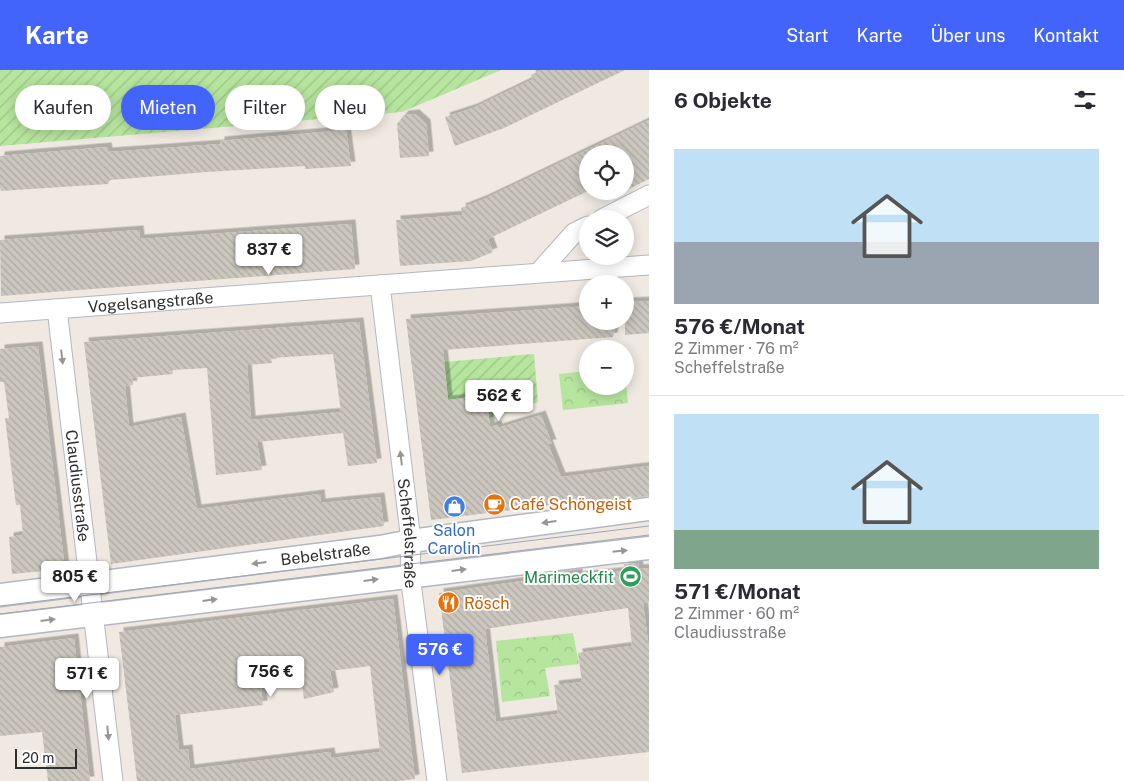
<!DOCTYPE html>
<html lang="de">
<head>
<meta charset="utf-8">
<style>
	:root { --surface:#fff; --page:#f7f7f7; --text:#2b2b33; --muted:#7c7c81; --line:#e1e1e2; --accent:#4264fb }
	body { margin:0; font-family:"Public Sans",sans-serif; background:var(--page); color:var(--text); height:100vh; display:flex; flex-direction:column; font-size:19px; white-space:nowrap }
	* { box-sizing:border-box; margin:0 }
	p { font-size:16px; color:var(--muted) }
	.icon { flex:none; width:28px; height:28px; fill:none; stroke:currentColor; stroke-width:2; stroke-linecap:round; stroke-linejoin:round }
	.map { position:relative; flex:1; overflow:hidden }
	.side { display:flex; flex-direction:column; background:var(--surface); width:475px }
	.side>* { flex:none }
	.guide { position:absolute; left:15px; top:15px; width:475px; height:45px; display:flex; gap:10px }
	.buttons { position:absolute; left:579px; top:75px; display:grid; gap:10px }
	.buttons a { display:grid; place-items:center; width:55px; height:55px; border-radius:50%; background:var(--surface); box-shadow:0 2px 12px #0003; font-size:25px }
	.scale { position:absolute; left:15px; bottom:12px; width:62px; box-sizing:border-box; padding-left:5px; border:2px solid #2e2e2e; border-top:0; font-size:14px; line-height:18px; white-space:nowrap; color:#2e2e2e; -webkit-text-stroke:4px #fff; paint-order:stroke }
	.price { position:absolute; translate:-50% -42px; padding:0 11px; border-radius:5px; background:#fff; color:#222; font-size:16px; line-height:32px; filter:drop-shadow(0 1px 2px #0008) }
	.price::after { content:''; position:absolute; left:50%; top:30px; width:15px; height:11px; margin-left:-8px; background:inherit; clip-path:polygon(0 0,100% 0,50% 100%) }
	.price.on { background:var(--accent); color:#fff }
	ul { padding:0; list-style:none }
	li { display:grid; align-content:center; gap:10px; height:265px; padding:0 25px }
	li+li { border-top:1px solid var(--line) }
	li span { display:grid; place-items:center; height:155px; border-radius:0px; color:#555 }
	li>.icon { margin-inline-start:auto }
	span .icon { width:90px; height:90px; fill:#fffc; stroke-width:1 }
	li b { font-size:21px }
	h2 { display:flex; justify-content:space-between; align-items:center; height:60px; padding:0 25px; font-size:21px }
	.tag { padding:0 18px; border-radius:22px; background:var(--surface); box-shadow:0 2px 12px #0003; font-size:18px; line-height:45px }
	.tag.on { background:var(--accent); color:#fff }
	header { display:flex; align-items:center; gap:30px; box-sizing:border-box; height:70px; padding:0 25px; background:var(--accent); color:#fff }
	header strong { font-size:24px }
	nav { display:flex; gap:28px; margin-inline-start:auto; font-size:18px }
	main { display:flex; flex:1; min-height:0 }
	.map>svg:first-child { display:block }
</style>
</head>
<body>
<header>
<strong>Karte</strong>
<nav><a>Start</a><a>Karte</a><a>Über uns</a><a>Kontakt</a></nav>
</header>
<main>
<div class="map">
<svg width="649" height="711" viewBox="0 0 649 711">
	<defs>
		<pattern id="park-crowns" width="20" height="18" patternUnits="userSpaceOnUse" patternTransform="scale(1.25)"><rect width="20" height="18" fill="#b6e59e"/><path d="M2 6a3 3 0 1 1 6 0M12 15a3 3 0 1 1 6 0" fill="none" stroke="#9dc588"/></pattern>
		<pattern id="garden-furrows" width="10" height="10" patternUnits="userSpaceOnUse" patternTransform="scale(1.25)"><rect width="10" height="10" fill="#b6e59e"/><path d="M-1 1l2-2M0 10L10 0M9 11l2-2" fill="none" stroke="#9dc588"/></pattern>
		<pattern id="building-back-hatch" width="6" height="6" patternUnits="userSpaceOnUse" patternTransform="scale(1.25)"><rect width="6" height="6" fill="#cbc7bf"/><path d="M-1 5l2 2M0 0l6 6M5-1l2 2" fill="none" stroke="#afaba4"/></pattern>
		<filter id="shadow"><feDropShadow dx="4.5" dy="-4.5" stdDeviation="0" flood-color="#0004"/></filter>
	</defs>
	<rect width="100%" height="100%" fill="#efe9e1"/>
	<g fill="url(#park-crowns)">
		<path d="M 587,301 L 588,316 L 625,316 L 625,302 L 628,333 L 563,340 L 559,304 Z"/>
		<path d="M 573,563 L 579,594 L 545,598 L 550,626 L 502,632 L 496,571 Z"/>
	</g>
	<g fill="url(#garden-furrows)">
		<path d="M 0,0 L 501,0 L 402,42 L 0,76 Z"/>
		<path d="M 534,284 L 538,332 L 489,348 L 486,325 L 448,331 L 444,292 Z"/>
	</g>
	<g fill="url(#building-back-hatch)" fill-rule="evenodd" filter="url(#shadow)">
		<path d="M 541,0 L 625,0 L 504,58 L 455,76 L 445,47 L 473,38 L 533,9 L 531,5 Z"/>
		<path d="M 415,44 L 426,54 L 429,86 L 400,88 L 397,54 L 404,45 Z"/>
		<path d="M 649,50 L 649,109 L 625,121 L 625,84 L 588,84 L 588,121 L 488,169 L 493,182 L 471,191 L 400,196 L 396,150 L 463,145 L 461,138 L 484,129 Z"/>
		<path d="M 346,60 L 351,96 L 305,99 L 305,96 L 207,102 L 110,110 L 108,114 L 1,121 L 0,118 L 0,86 L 107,77 L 108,82 L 220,74 L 220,71 Z"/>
		<path d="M 351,154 L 355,199 L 1,226 L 0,170 L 139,160 L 140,169 Z"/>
		<path d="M 649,231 L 649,263 L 625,265 L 625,232 Z"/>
		<path d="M 588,236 L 588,251 L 616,251 L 613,267 L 443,280 L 448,330 L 486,325 L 490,357 L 497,355 L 498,358 L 541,345 L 552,374 L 548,374 L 561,407 L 649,396 L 649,426 L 584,435 L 583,431 L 431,450 L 406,249 Z"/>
		<path d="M 359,252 L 377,393 L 348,396 L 343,363 L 257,372 L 262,400 L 216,405 L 207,298 L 172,300 L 173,304 L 132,308 L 133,315 L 125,316 L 129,357 L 181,347 L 197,439 L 320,424 L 321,433 L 380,427 L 384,456 L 111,494 L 84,272 ZM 333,284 L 341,342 L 251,350 L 247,295 L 272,293 L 271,288 Z"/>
		<path d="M 38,276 L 65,499 L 12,504 L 9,467 L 23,465 L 20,435 L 16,435 L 13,412 L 5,348 L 9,348 L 4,312 L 0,312 L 0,279 Z"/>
		<path d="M 638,493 L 639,499 L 649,498 L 649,532 L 643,533 L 649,579 L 649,682 L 462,703 L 439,523 L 578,503 L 578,506 L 625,501 L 624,494 ZM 628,538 L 632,576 L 578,583 L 582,612 L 554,615 L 558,644 L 496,652 L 485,559 Z"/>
		<path d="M 393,529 L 415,709 L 399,711 L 137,711 L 119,562 ZM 298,588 L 304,629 L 334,622 L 330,601 L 370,596 L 380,682 L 331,688 L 330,682 L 190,699 L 188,679 L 179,680 L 175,645 L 263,635 L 258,592 Z"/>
		<path d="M 74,568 L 90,711 L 48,711 L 42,662 L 0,666 L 0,577 Z"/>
	</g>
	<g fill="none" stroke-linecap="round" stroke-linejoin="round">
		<defs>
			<g id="minor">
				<path d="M 602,149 L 649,125"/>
				<path d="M 540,201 L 574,163 L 588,156"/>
				<path id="s1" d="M 380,215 L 411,471 L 410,505 L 437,711"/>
				<path id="s2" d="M 57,239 L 113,711"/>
				<path id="s3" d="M 0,243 L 649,195"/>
			</g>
			<g id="tertiary">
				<path id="s4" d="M 0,525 L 380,477 L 411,471 L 649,439"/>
				<path d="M 0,556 L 649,478"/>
			</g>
		</defs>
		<use href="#minor" stroke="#b4b7c1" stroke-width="21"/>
		<use href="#tertiary" stroke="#b4b7c1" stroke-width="25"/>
		<use href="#minor" stroke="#fff" stroke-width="19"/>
		<use href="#tertiary" stroke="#fff" stroke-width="22"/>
		<g stroke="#a3a6b8" stroke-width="1">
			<path d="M 0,536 L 649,456"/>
			<path d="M 0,544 L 649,465"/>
		</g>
	</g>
	<defs><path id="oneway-solid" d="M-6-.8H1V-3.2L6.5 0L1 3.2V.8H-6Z" transform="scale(1.25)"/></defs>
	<g fill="#969696">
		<use href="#oneway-solid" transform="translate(62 287) rotate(83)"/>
		<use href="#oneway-solid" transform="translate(401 388) rotate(-97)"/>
		<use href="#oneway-solid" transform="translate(549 452) rotate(172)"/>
		<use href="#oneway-solid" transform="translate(620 481) rotate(-6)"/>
		<use href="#oneway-solid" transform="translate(259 493) rotate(173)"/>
		<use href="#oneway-solid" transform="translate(459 500) rotate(-7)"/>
		<use href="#oneway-solid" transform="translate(371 510) rotate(-7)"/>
		<use href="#oneway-solid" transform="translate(210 530) rotate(-7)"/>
		<use href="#oneway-solid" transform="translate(48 550) rotate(-7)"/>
		<use href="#oneway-solid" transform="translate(108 663) rotate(84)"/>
	</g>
	<defs>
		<symbol id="cafe-disc" viewBox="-11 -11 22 22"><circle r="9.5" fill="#e8710a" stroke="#fff"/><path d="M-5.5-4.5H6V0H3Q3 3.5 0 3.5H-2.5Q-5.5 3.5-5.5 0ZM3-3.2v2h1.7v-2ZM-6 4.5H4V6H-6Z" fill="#fff"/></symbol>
		<symbol id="shop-disc" viewBox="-11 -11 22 22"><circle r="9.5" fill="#3f7fe0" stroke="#fff"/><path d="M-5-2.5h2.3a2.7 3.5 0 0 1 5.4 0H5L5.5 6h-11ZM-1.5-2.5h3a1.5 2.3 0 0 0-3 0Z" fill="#fff"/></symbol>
		<symbol id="stadium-disc" viewBox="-11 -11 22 22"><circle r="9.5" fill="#2e9e5b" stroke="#fff"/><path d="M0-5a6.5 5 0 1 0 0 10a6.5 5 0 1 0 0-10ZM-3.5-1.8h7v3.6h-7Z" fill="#fff"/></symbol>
		<symbol id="restaurant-disc" viewBox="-11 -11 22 22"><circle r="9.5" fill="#e8710a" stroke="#fff"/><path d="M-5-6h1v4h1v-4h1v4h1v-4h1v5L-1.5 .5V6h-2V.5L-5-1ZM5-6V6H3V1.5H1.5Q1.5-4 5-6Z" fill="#fff"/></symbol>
	</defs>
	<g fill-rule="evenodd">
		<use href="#cafe-disc" x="482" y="422" width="25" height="25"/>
		<use href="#shop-disc" x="442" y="424" width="25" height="25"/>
		<use href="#stadium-disc" x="618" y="494" width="25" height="25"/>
		<use href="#restaurant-disc" x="436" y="520" width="25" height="25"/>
	</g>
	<g text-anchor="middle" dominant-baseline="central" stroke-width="4" stroke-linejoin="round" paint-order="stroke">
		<g font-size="16" fill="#2e2e2e" stroke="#fff">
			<text stroke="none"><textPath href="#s3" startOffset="151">Vogelsangstraße</textPath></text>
			<text stroke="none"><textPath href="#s2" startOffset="178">Claudiusstraße</textPath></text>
			<text stroke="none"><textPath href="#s1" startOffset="250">Scheffelstraße</textPath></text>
			<text stroke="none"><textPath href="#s4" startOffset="328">Bebelstraße</textPath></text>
		</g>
		<g font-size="16" fill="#c56008" stroke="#fff" text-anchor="start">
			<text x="510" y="434">Café Schöngeist</text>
			<text x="464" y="533">Rösch</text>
		</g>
		<g font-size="16" fill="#366cbe" stroke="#fff">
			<text x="454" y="460">Salon<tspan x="454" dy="18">Carolin</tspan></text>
		</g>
		<g font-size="16" fill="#27864d" stroke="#fff" text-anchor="end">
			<text x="614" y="507">Marimeckfit</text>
		</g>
	</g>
</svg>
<div class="buttons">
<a><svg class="icon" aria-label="locate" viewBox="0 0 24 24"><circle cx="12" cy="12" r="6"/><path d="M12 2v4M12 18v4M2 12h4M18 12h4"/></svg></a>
<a><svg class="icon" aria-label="layers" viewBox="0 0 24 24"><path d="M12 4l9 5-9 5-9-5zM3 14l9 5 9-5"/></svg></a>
<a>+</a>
<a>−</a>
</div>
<div class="scale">20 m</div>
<b class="price" style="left:269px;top:206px">837 €</b>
<b class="price" style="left:499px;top:352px">562 €</b>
<b class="price" style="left:75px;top:533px">805 €</b>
<b class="price on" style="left:440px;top:606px">576 €</b>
<b class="price" style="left:271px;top:628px">756 €</b>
<b class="price" style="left:87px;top:630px">571 €</b>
<div class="guide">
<a class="tag">Kaufen</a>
<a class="tag on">Mieten</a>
<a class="tag">Filter</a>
<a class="tag">Neu</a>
</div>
</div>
<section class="side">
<h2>6 Objekte<svg class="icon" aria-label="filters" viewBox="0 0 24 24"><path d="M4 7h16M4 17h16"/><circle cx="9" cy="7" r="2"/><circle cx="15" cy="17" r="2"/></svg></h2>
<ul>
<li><span style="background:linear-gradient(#bfe0f5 60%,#9aa5b1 0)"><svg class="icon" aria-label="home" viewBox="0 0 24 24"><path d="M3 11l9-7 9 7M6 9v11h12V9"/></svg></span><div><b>576 €/Monat</b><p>2 Zimmer · 76 m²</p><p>Scheffelstraße</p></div></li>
<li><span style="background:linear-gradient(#bfe0f5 75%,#7fa58c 0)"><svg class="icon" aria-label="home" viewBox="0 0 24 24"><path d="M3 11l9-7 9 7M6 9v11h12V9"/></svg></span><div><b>571 €/Monat</b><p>2 Zimmer · 60 m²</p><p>Claudiusstraße</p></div></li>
</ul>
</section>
</main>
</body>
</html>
